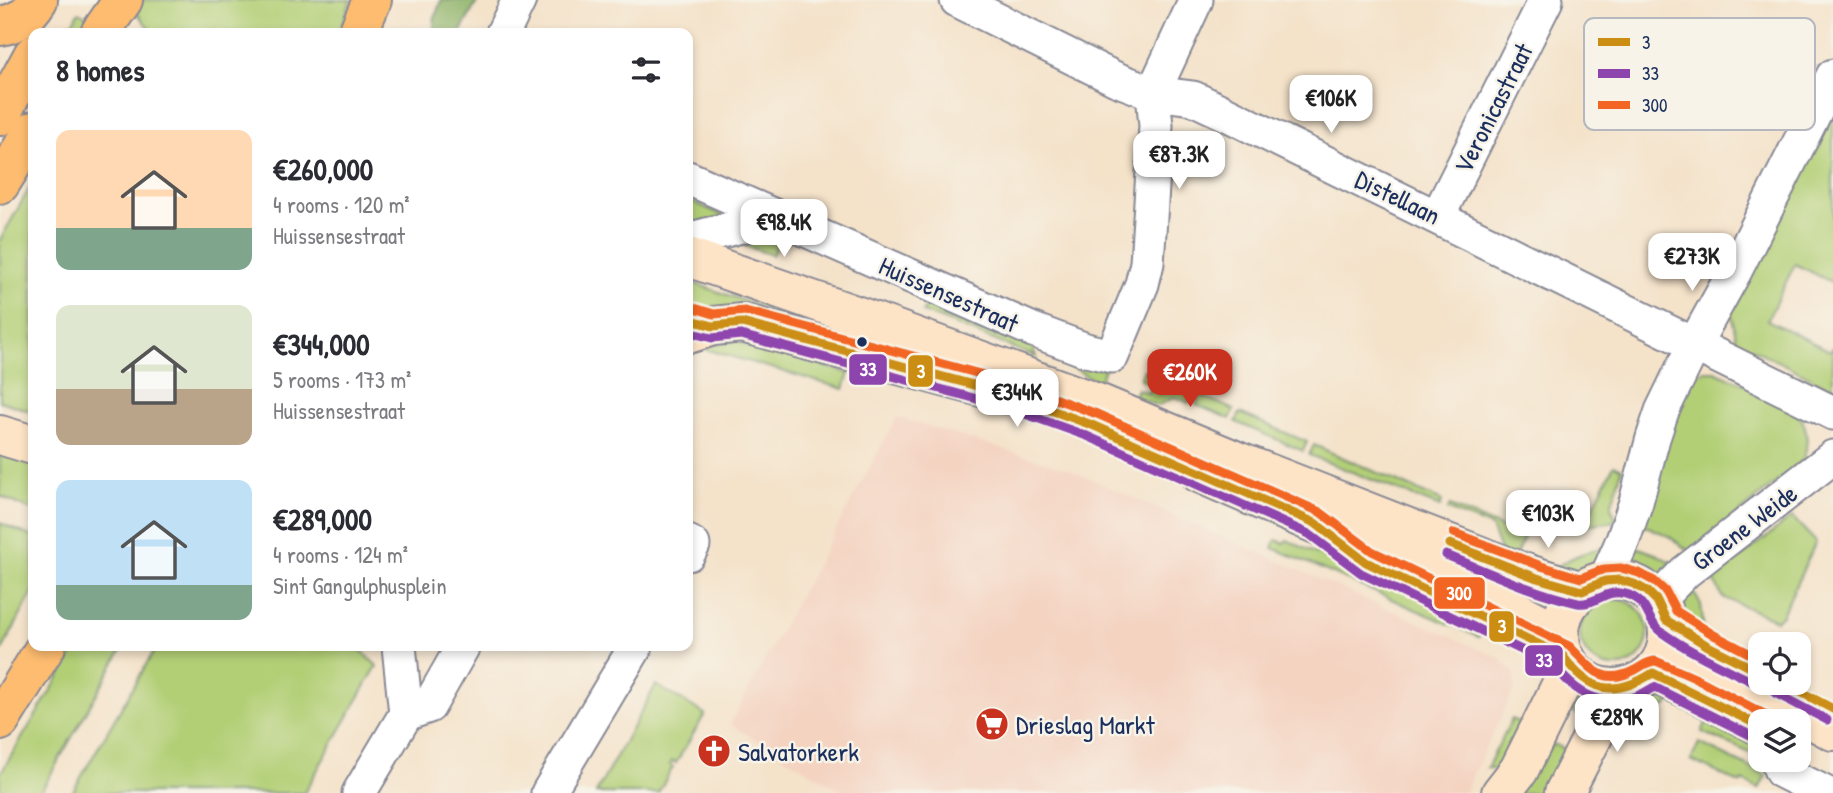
<!DOCTYPE html>
<html lang="en">
<head>
<meta charset="utf-8">
<style>
	:root { --surface:#fff; --page:#f7f7f7; --text:#2b2b33; --muted:#7c7c81; --accent:#c8321e }
	body { margin:0; font-family:"Patrick Hand",sans-serif; background:var(--page); color:var(--text); height:100vh; display:flex; flex-direction:column; font-size:26px; white-space:nowrap }
	* { box-sizing:border-box; margin:0 }
	p { font-size:23px; color:var(--muted) }
	.icon { flex:none; width:38px; height:38px; fill:none; stroke:currentColor; stroke-width:2; stroke-linecap:round; stroke-linejoin:round }
	.map { position:relative; flex:1; overflow:hidden }
	.sheet { position:absolute; left:28px; top:28px; width:665px; height:623px; display:flex; flex-direction:column; background:var(--surface); border-radius:14px; box-shadow:0 4px 10px #0003 }
	.sheet>* { flex:none }
	.buttons { position:absolute; left:1748px; top:632px; display:grid; gap:14px }
	.buttons a { display:grid; place-items:center; width:63px; height:63px; border-radius:14px; background:var(--surface); box-shadow:0 4px 10px #0003; font-size:35px }
	.price { position:absolute; translate:-50% -60px; padding:0 16px; border-radius:14px; background:#fff; color:#222; font-size:23px; line-height:46px; filter:drop-shadow(0 2px 4px #0008) }
	.price::after { content:''; position:absolute; left:50%; top:42px; width:21px; height:16px; margin-left:-10px; background:inherit; clip-path:polygon(0 0,100% 0,50% 100%) }
	.price.selected { background:var(--accent); color:#fff }
	ul { padding:0; list-style:none }
	li { display:flex; align-items:center; gap:21px; height:175px; padding:0 28px }
	li span { display:grid; place-items:center; flex:none; width:196px; height:140px; border-radius:14px; color:#555 }
	li>.icon { margin-inline-start:auto }
	span .icon { width:84px; height:84px; fill:#fffc; stroke-width:1 }
	li b { font-size:30px }
	h2 { display:flex; justify-content:space-between; align-items:center; height:84px; padding:0 28px; font-size:30px }
	.map>svg:first-child { display:block }
</style>
</head>
<body>
<div class="map">
<svg width="1833" height="793" viewBox="0 0 1833 793">
	<rect width="100%" height="100%" fill="#f7f3e8"/>
	<filter id="ink" filterUnits="userSpaceOnUse"><feTurbulence type="fractalNoise" baseFrequency=".0143" numOctaves="2"/><feDisplacementMap in="SourceGraphic" scale="14" xChannelSelector="R" yChannelSelector="G"/><feConvolveMatrix kernelMatrix="1 2 1 2 8 2 1 2 1" color-interpolation-filters="sRGB"/></filter>
	<filter id="wash" filterUnits="userSpaceOnUse"><feTurbulence type="fractalNoise" baseFrequency=".00686" numOctaves="4" result="noise"/><feDisplacementMap in="SourceGraphic" scale="28" xChannelSelector="R" yChannelSelector="G"/><feGaussianBlur stdDeviation="1.57" result="paint"/><feColorMatrix in="noise" values="0 0 0 0 0 0 0 0 0 0 0 0 0 0 0 0 0 1.4 0 .05"/><feComposite in="paint" operator="in"/></filter>
	<g filter="url(#wash)">
		<rect width="100%" height="100%" fill="#f4e2c9"/>
		<path fill="#f4d3c1" d="M 897,417 L 1068,469 L 1500,658 L 1514,672 L 1515,688 L 1464,793 L 845,793 L 730,724 Z"/>
		<g fill="#b2cf76" stroke="#667f6a" stroke-width="2">
			<path d="M 142,0 L 351,0 L 339,33 L 160,33 L 150,29 L 135,11 Z"/>
			<path d="M 79,12 L 93,20 L 85,33 L 66,33 Z"/>
			<path d="M 1833,103 L 1833,283 L 1795,264 L 1767,320 L 1830,351 L 1833,347 L 1833,389 L 1737,341 L 1730,308 Z"/>
			<path d="M 33,182 L 33,412 L 0,401 L 0,240 Z"/>
			<path d="M 688,200 L 727,217 L 688,225 Z"/>
			<path d="M 768,235 L 782,236 L 772,255 L 732,241 Z"/>
			<path d="M 688,281 L 798,320 L 716,312 L 688,305 Z"/>
			<path d="M 929,295 L 1030,342 L 1036,357 L 923,312 Z"/>
			<path d="M 734,341 L 849,373 L 844,389 L 705,349 L 691,349 Z"/>
			<path d="M 1045,351 L 1105,369 L 1099,383 Z"/>
			<path d="M 1144,370 L 1195,392 L 1189,403 L 1175,397 L 1157,406 L 1134,396 L 1137,389 L 1148,393 L 1152,384 L 1140,379 Z"/>
			<path d="M 1703,371 L 1715,371 C 1730,378 1745,384 1760,391 C 1793,406 1815,417 1804,459 L 1692,553 L 1667,535 L 1641,524 L 1672,420 L 1692,378 Z"/>
			<path d="M 1200,395 L 1234,410 L 1230,419 L 1196,405 Z"/>
			<path d="M 1240,413 L 1307,442 L 1303,451 L 1236,422 Z"/>
			<path d="M 1314,445 L 1442,501 L 1440,507 L 1309,455 Z"/>
			<path d="M 0,449 L 33,459 L 33,511 L 0,496 Z"/>
			<path d="M 1614,465 L 1622,469 L 1611,507 L 1617,521 L 1584,525 Z"/>
			<path d="M 1450,506 L 1524,537 L 1514,558 L 1501,553 L 1491,527 L 1448,510 Z"/>
			<path d="M 1792,517 L 1816,542 L 1782,615 L 1776,620 L 1722,597 L 1708,566 L 1732,553 L 1739,559 Z"/>
			<path d="M 0,523 L 33,537 L 33,592 L 0,654 Z"/>
			<path d="M 1276,540 L 1284,543 L 1287,540 L 1323,557 L 1330,554 L 1483,625 L 1479,637 L 1273,548 Z"/>
			<path d="M 1610,547 L 1605,555 L 1584,572 L 1552,570 C 1571,557 1587,550 1610,547 Z"/>
			<path d="M 1636,547 L 1658,555 L 1673,564 L 1658,578 L 1646,569 L 1630,564 Z"/>
			<path d="M 1687,583 L 1701,604 L 1704,632 C 1678,618 1672,610 1687,583 Z"/>
			<circle cx="1614" cy="633" r="34"/>
			<path d="M 78,646 L 124,646 L 40,793 L 0,793 L 0,774 Z"/>
			<path d="M 157,646 L 357,646 L 377,666 L 304,793 L 72,793 Z"/>
			<path d="M 656,685 L 705,714 L 676,763 L 672,761 L 670,765 L 673,767 L 658,793 L 596,793 Z"/>
			<path d="M 1572,687 L 1602,701 L 1593,719 L 1578,715 L 1563,705 Z"/>
			<path d="M 1655,692 L 1675,695 L 1667,706 L 1628,723 L 1611,720 L 1619,709 Z"/>
			<path d="M 1711,712 L 1750,732 L 1757,748 L 1757,756 L 1702,732 Z"/>
			<path d="M 1512,719 L 1528,727 L 1503,770 L 1487,768 Z"/>
			<path d="M 1699,743 L 1766,775 L 1759,789 L 1743,781 L 1741,784 L 1691,760 Z"/>
			<path d="M 1553,744 L 1565,749 L 1554,793 L 1510,793 Z"/>
		</g>
		<path fill="#8db267" stroke="#547062" stroke-width="2" d="M 441,0 L 478,0 L 460,33 L 434,33 L 434,20 Z"/>
	</g>
	<g filter="url(#ink)">
		<g fill="none" stroke-linecap="round" stroke-linejoin="round">
			<defs>
				<g id="street">
					<path d="M 957,0 L 1116,79 L 1153,93 L 1193,98 L 1229,115 L 1833,413"/>
					<path d="M 503,33 L 519,0"/>
					<path d="M 688,178 L 1033,330 L 1086,350 L 1112,356 L 1142,284 L 1147,263 L 1156,126 L 1153,93 L 1196,0"/>
					<path d="M 1438,216 L 1546,0"/>
					<path d="M 688,240 L 775,217"/>
					<path d="M 688,542 L 693,545 L 688,554"/>
					<path d="M 1605,581 L 1623,540 L 1636,502 L 1653,438 L 1662,411 L 1695,343 L 1735,271 L 1833,76"/>
					<path d="M 1657,601 L 1685,572 L 1833,457"/>
					<path d="M 399,646 L 406,714"/>
					<path d="M 1777,760 L 1781,771 L 1825,793"/>
					<path d="M 359,793 L 406,714 L 429,706 L 463,646"/>
					<path d="M 548,793 L 636,646"/>
				</g>
				<g id="secondary">
					<path d="M 688,257 L 861,317 L 1100,404 L 1237,461 L 1519,571 L 1582,591"/>
					<path d="M 688,334 L 713,326 L 742,323 L 1007,394"/>
					<path d="M 0,435 L 33,445"/>
					<path d="M 1199,473 L 1520,613 L 1559,633"/>
					<circle cx="1614" cy="634" r="54"/>
					<path d="M 1668,640 L 1705,662 L 1833,731"/>
					<path d="M 1653,673 L 1691,690 L 1760,726"/>
					<path d="M 1501,793 L 1519,770 L 1570,667"/>
					<path d="M 1564,793 L 1617,689"/>
				</g>
				<g id="primary">
					<path d="M 0,26 C 18,23 28,16 38,0"/>
					<path d="M 100,33 L 123,0"/>
					<path d="M 358,33 L 372,0"/>
					<path d="M 0,116 L 33,55"/>
					<path d="M 0,184 L 33,131"/>
					<path d="M 0,721 L 46,646"/>
				</g>
			</defs>
			<use href="#street" stroke="#888894" stroke-width="37"/>
			<use href="#secondary" stroke="#888894" stroke-width="42"/>
			<use href="#primary" stroke="#888894" stroke-width="42"/>
			<use href="#street" stroke="#fff" stroke-width="33"/>
			<use href="#secondary" stroke="#fee4c6" stroke-width="38"/>
			<use href="#primary" stroke="#fdbc70" stroke-width="38"/>
			<defs>
				<g id="bus-1">
					<path d="M 688,319 L 713,326 L 742,323 L 1007,394 L 1092,425 L 1315,523 L 1366,562 L 1563,656 C 1589,693 1615,697 1653,673 L 1760,726"/>
					<path d="M 1450,544 L 1537,578 L 1582,591 L 1605,581 L 1620,580 L 1634,584 L 1647,591 L 1657,601 L 1666,620 L 1708,646 L 1760,672"/>
					<path d="M 1782,682 L 1833,709"/>
				</g>
				<g id="bus-2">
					<path d="M 688,332 L 712,338 L 741,335 L 1003,406 L 1087,436 L 1309,534 L 1361,573 L 1555,666 C 1581,702 1616,712 1654,687 L 1754,737"/>
					<path d="M 1446,555 C 1489,572 1532,593 1578,603 C 1596,606 1607,586 1629,595 C 1650,604 1646,620 1660,631 C 1689,652 1723,667 1755,683"/>
					<path d="M 1775,693 L 1827,720"/>
				</g>
				<g id="bus-3">
					<path d="M 691,307 L 714,314 L 745,311 L 1010,382 L 1097,414 L 1320,512 L 1372,551 L 1569,646 C 1590,666 1601,688 1635,670 C 1643,666 1647,661 1656,661 L 1697,679 L 1766,715"/>
					<path d="M 1454,533 L 1541,566 L 1581,578 L 1604,569 L 1621,568 L 1639,573 L 1654,581 L 1666,592 L 1676,611 L 1714,635 L 1760,659"/>
				</g>
			</defs>
			<use href="#bus-1" stroke="#f7f3e8" stroke-width="14"/>
			<use href="#bus-2" stroke="#f7f3e8" stroke-width="14"/>
			<use href="#bus-3" stroke="#f7f3e8" stroke-width="14"/>
			<use href="#bus-1" stroke="#cb8e13" stroke-width="9"/>
			<use href="#bus-2" stroke="#8e44ad" stroke-width="9"/>
			<use href="#bus-3" stroke="#f26522" stroke-width="9"/>
		</g>
	</g>
	<defs>
		<symbol id="supermarket-disc" viewBox="-11 -11 22 22"><circle r="9.5" fill="#c8321e" stroke="#f7f3e8"/><path d="M-6-5.5h2.5l.6 2H6L4.5 2H-2.5L-4.4-4H-6ZM-1.5 3.2a1.3 1.3 0 1 0 .1 0ZM3 3.2a1.3 1.3 0 1 0 .1 0Z" fill="#fff"/></symbol>
		<symbol id="church-disc" viewBox="-11 -11 22 22"><circle r="9.5" fill="#c8321e" stroke="#f7f3e8"/><path d="M-1.2-6h2.4v3.5h3.3v2.4h-3.3V6h-2.4V-.1h-3.3v-2.4h3.3Z" fill="#fff"/></symbol>
	</defs>
	<g fill-rule="evenodd">
		<use href="#supermarket-disc" x="973" y="705" width="38" height="38"/>
		<use href="#church-disc" x="695" y="732" width="38" height="38"/>
	</g>
	<circle fill="#1b2f5e" stroke="#f7f3e8" stroke-width="2.5" cx="862" cy="342" r="6"/>
	<g text-anchor="middle" dominant-baseline="central" stroke-width="5" stroke-linejoin="round" paint-order="stroke">
		<g font-size="26" fill="#1b2f5e" stroke="#f7f3e8">
			<text transform="translate(1493 108) rotate(-63)">Veronicastraat</text>
			<text transform="translate(1398 197) rotate(26)">Distellaan</text>
			<text transform="translate(949 294) rotate(24)">Huissensestraat</text>
			<text transform="translate(1744 527) rotate(-37)">Groene Weide</text>
		</g>
		<g font-size="26" fill="#1b2f5e" stroke="#f7f3e8" text-anchor="start">
			<text x="1016" y="724">Drieslag Markt</text>
			<text x="738" y="751">Salvatorkerk</text>
		</g>
	</g>
	<rect x="1584" y="18" width="231" height="112" rx="10" fill="#f7f3e8" stroke="#b5b8bf" stroke-width="2"/>
	<rect x="1598" y="38" width="32" height="8" fill="#cb8e13"/>
	<rect x="1598" y="69" width="32" height="9" fill="#8e44ad"/>
	<rect x="1598" y="101" width="32" height="8" fill="#f26522"/>
	<g font-size="19" fill="#1b2f5e">
		<text x="1642" y="49">3</text>
		<text x="1642" y="80">33</text>
		<text x="1642" y="112">300</text>
	</g>
	<g stroke="#f7f3e8" stroke-width="2.5">
		<rect x="848" y="353" width="40" height="33" rx="7" fill="#8e44ad"/>
		<rect x="907" y="354" width="27" height="34" rx="7" fill="#cb8e13"/>
		<rect x="1433" y="576" width="53" height="34" rx="7" fill="#f26522"/>
		<rect x="1488" y="610" width="27" height="33" rx="7" fill="#cb8e13"/>
		<rect x="1524" y="644" width="40" height="33" rx="7" fill="#8e44ad"/>
	</g>
	<g font-size="19" text-anchor="middle" font-weight="bold" fill="#fff">
		<text x="868" y="376">33</text>
		<text x="921" y="378">3</text>
		<text x="1459" y="600">300</text>
		<text x="1502" y="633">3</text>
		<text x="1544" y="667">33</text>
	</g>
</svg>
<div class="buttons">
<a><svg class="icon" aria-label="locate" viewBox="0 0 24 24"><circle cx="12" cy="12" r="6"/><path d="M12 2v4M12 18v4M2 12h4M18 12h4"/></svg></a>
<a><svg class="icon" aria-label="layers" viewBox="0 0 24 24"><path d="M12 4l9 5-9 5-9-5zM3 14l9 5 9-5"/></svg></a>
</div>
<b class="price" style="left:1331px;top:135px">€106K</b>
<b class="price" style="left:1179px;top:191px">€87.3K</b>
<b class="price" style="left:784px;top:259px">€98.4K</b>
<b class="price" style="left:1692px;top:293px">€273K</b>
<b class="price selected" style="left:1190px;top:409px">€260K</b>
<b class="price" style="left:1017px;top:429px">€344K</b>
<b class="price" style="left:1548px;top:550px">€103K</b>
<b class="price" style="left:1617px;top:754px">€289K</b>
<section class="sheet">
<h2>8 homes<svg class="icon" aria-label="filters" viewBox="0 0 24 24"><path d="M4 7h16M4 17h16"/><circle cx="9" cy="7" r="2"/><circle cx="15" cy="17" r="2"/></svg></h2>
<ul>
<li><span style="background:linear-gradient(#ffd9b3 70%,#7fa58c 0)"><svg class="icon" aria-label="home" viewBox="0 0 24 24"><path d="M3 11l9-7 9 7M6 9v11h12V9"/></svg></span><div><b>€260,000</b><p>4 rooms · 120 m²</p><p>Huissensestraat</p></div></li>
<li><span style="background:linear-gradient(#dfe7d0 60%,#b9a48a 0)"><svg class="icon" aria-label="home" viewBox="0 0 24 24"><path d="M3 11l9-7 9 7M6 9v11h12V9"/></svg></span><div><b>€344,000</b><p>5 rooms · 173 m²</p><p>Huissensestraat</p></div></li>
<li><span style="background:linear-gradient(#bfe0f5 75%,#7fa58c 0)"><svg class="icon" aria-label="home" viewBox="0 0 24 24"><path d="M3 11l9-7 9 7M6 9v11h12V9"/></svg></span><div><b>€289,000</b><p>4 rooms · 124 m²</p><p>Sint Gangulphusplein</p></div></li>
</ul>
</section>
</div>
</body>
</html>
